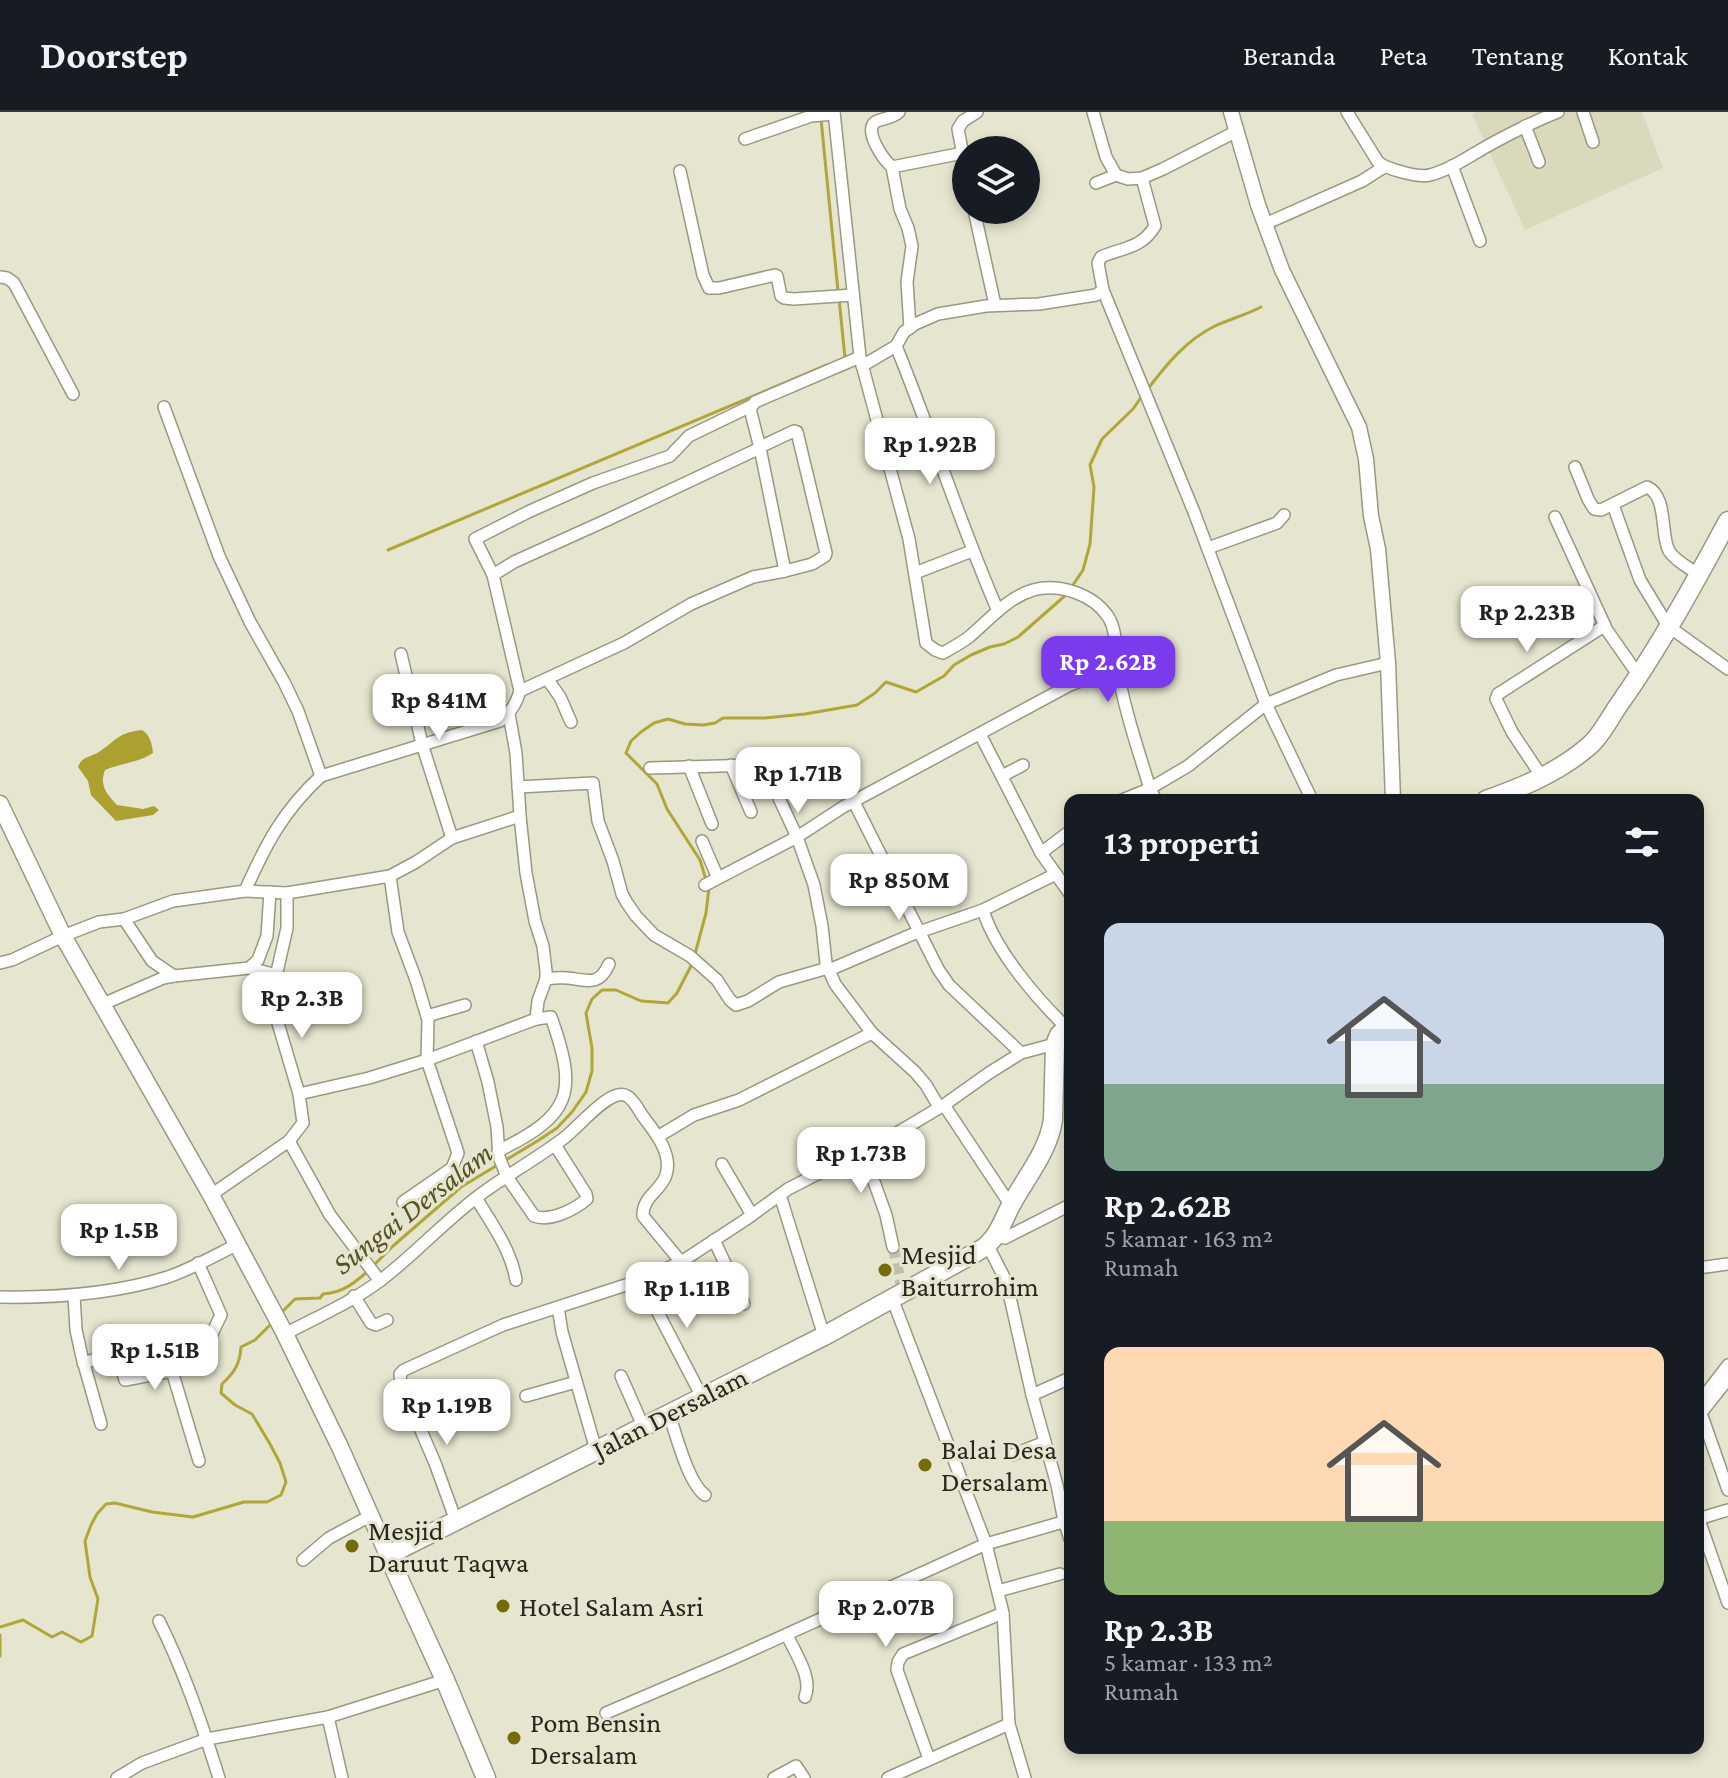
<!DOCTYPE html>
<html lang="id">
<head>
<meta charset="utf-8">
<style>
	:root { --surface:#171b24; --page:#242831; --text:#f1f3f6; --muted:#9ea1a6; --line:#363941; --accent:#7c3aed }
	body { margin:0; font-family:"Crimson Pro",serif; background:var(--page); color:var(--text); height:100vh; display:flex; flex-direction:column; font-size:30px; white-space:nowrap }
	* { box-sizing:border-box; margin:0 }
	p { font-size:26px; color:var(--muted) }
	.icon { flex:none; width:44px; height:44px; fill:none; stroke:currentColor; stroke-width:2; stroke-linecap:round; stroke-linejoin:round }
	.map { position:relative; flex:1; overflow:hidden }
	.sheet { position:absolute; left:1064px; top:682px; width:640px; height:960px; display:flex; flex-direction:column; background:var(--surface); border-radius:16px; box-shadow:0 4px 12px #0003 }
	.sheet>* { flex:none }
	.controls { position:absolute; left:952px; top:24px; display:grid; gap:16px }
	.controls a { display:grid; place-items:center; width:88px; height:88px; border-radius:50%; background:var(--surface); box-shadow:0 4px 12px #0003; font-size:40px }
	.price { position:absolute; translate:-50% -68px; padding:0 18px; border-radius:16px; background:#fff; color:#222; font-size:26px; line-height:52px; filter:drop-shadow(0 2px 4px #0008) }
	.price::after { content:''; position:absolute; left:50%; top:48px; width:24px; height:18px; margin-left:-12px; background:inherit; clip-path:polygon(0 0,100% 0,50% 100%) }
	.price.active { background:var(--accent); color:#fff }
	ul { padding:0; list-style:none }
	li { display:grid; align-content:center; gap:16px; height:424px; padding:0 40px }
	li span { display:grid; place-items:center; height:248px; border-radius:16px; color:#555 }
	li>.icon { margin-inline-start:auto }
	span .icon { width:144px; height:144px; fill:#fffc; stroke-width:1 }
	li b { font-size:34px }
	h2 { display:flex; justify-content:space-between; align-items:center; height:96px; padding:0 40px; font-size:34px }
	header { display:flex; align-items:center; gap:48px; box-sizing:border-box; height:112px; padding:0 40px; background:var(--surface); border-bottom:2px solid var(--line) }
	header strong { font-size:38px }
	nav { display:flex; gap:44px; margin-inline-start:auto; font-size:28px }
	.map>svg:first-child { display:block }
</style>
</head>
<body>
<header>
<strong>Doorstep</strong>
<nav><a>Beranda</a><a>Peta</a><a>Tentang</a><a>Kontak</a></nav>
</header>
<div class="map">
<svg width="1728" height="1666" viewBox="0 0 1728 1666">
	<rect width="100%" height="100%" fill="#e6e5cf"/>
	<path fill="#dbd9bc" d="M 1477,0 L 1642,0 L 1663,56 L 1525,118 L 1472,2 Z"/>
	<path fill="#aba131" d="M 142,618 C 150,623 152,631 153,641 C 138,651 121,651 105,658 C 99,674 107,682 117,693 L 143,697 L 154,694 L 159,698 L 153,703 L 116,709 L 91,683 L 88,669 L 78,655 C 82,644 89,646 99,640 C 117,628 117,621 142,618 Z"/>
	<g fill="none" stroke-linecap="round" stroke-linejoin="round">
		<g stroke="#b1a738" stroke-width="3">
			<path d="M 821,7 L 838,179"/>
			<path d="M 839,186 L 845,246"/>
			<path d="M 1147,278 C 1166,253 1186,228 1215,214 C 1230,207 1246,203 1261,195"/>
			<path d="M 388,438 L 827,253"/>
			<path d="M 1071,476 L 1083,458 L 1090,432 L 1094,375 L 1090,353 L 1102,327 L 1133,297 L 1142,284"/>
			<path d="M 706,768 L 700,748 L 667,697 L 657,672 L 626,641 L 631,629 L 641,620 L 654,611 L 668,607 L 685,612 L 703,613 L 715,611 L 723,606 L 765,606 L 805,602 L 857,593 L 875,581 L 886,570 L 916,580 L 944,564 L 954,553 L 971,543 L 990,535 L 1004,532 L 1018,525 L 1067,482"/>
			<path d="M 695,842 L 706,801 L 709,776"/>
			<path d="M 372,1155 L 393,1134 L 461,1075 L 539,1028 L 557,1016 L 572,1000 L 586,980 L 592,959 L 592,936 L 586,901 L 592,887 L 602,878 L 616,878 L 641,889 L 668,891 L 677,881 L 693,850"/>
			<path d="M 282,1200 L 295,1187 L 320,1186 L 323,1182 C 342,1181 353,1172 367,1160"/>
			<path d="M 0,1515 L 23,1508 L 52,1525 L 62,1520 L 81,1530 L 92,1524 L 98,1487 L 90,1465 L 85,1429 L 91,1413 L 97,1402 L 106,1392 L 115,1391 L 152,1400 L 193,1405 L 244,1390 L 267,1390 L 281,1383 L 286,1370 L 280,1351 L 270,1332 L 252,1302 L 235,1293 L 221,1281 L 222,1272 C 234,1261 240,1252 241,1235 L 255,1228 L 271,1212"/>
			<path d="M 0,1523 L 0,1544"/>
		</g>
		<path stroke="#c0bfac" stroke-width="11" stroke-dasharray="11 5.5" stroke-linecap="butt" d="M 893,1135 L 902,1176"/>
		<defs>
			<g id="minor">
				<path d="M 899,0 C 892,7 877,7 874,11 C 865,22 884,48 892,55 L 963,41"/>
				<path d="M 1093,0 L 1106,45 L 1116,63 L 1128,67 L 1142,66 L 1163,57 L 1237,19"/>
				<path d="M 1347,0 L 1378,50 C 1386,57 1419,66 1430,63 C 1452,57 1471,43 1491,32 C 1513,20 1535,9 1558,0"/>
				<path d="M 1583,0 L 1593,30"/>
				<path d="M 1525,14 L 1539,50"/>
				<path d="M 745,27 L 811,4 L 834,2"/>
				<path d="M 1452,54 L 1480,129"/>
				<path d="M 892,55 L 900,97 L 908,116 L 912,134 L 907,170 L 910,216"/>
				<path d="M 966,58 L 958,17 L 963,9 L 977,0"/>
				<path d="M 680,59 L 703,163 L 709,176 L 719,176 L 775,163 L 777,164 L 781,184 L 784,186 L 794,187 L 853,183"/>
				<path d="M 1096,71 L 1116,63"/>
				<path d="M 974,98 L 995,193"/>
				<path d="M 1265,112 L 1362,69 L 1384,55"/>
				<path d="M 0,165 L 7,166 L 14,171 L 73,282"/>
				<path d="M 1103,178 L 1194,400 L 1266,592 L 1312,688"/>
				<path d="M 896,234 C 932,322 960,412 998,499"/>
				<path d="M 860,245 L 909,427 L 926,531 L 935,538 L 943,541 C 952,536 961,531 969,525 C 989,508 1007,486 1033,478 C 1059,471 1094,482 1109,506 C 1117,520 1115,537 1117,553 C 1122,587 1133,622 1143,654 C 1147,666 1149,677 1156,688"/>
				<path d="M 862,254 L 896,234 L 904,220 L 915,212 L 938,202 L 986,194 L 1039,192 L 1096,183 L 1103,178 L 1098,151 L 1101,145 C 1124,135 1141,137 1155,114 L 1142,66"/>
				<path d="M 164,295 L 219,444 L 250,510 L 284,570 L 298,599 L 321,664"/>
				<path d="M 760,335 L 794,319 L 797,320 L 826,441 L 825,444 L 812,452 L 785,459"/>
				<path d="M 1575,355 L 1588,387 L 1594,397 L 1601,398 L 1647,375 C 1668,384 1660,422 1669,439 C 1675,449 1690,456 1699,463"/>
				<path d="M 1613,393 L 1640,468 L 1668,514 L 1728,557"/>
				<path d="M 1555,405 L 1605,514"/>
				<path d="M 1208,436 L 1277,411 L 1284,403"/>
				<path d="M 915,461 L 972,439"/>
				<path d="M 493,463 L 475,427 L 528,400 L 593,371 L 670,344 L 689,324 L 751,294"/>
				<path d="M 401,542 L 422,632 L 452,726"/>
				<path d="M 548,568 L 560,585 L 571,610"/>
				<path d="M 520,579 L 624,531 L 691,492 L 753,465 L 785,459 L 760,336"/>
				<path d="M 980,622 L 1041,741"/>
				<path d="M 731,653 L 751,700"/>
				<path d="M 689,654 L 712,712"/>
				<path d="M 650,656 L 756,653 L 766,658 L 797,725 L 705,773"/>
				<path d="M 1002,664 L 1023,653"/>
				<path d="M 1542,665 L 1512,620 L 1496,587 L 1498,582 L 1604,514 L 1639,564"/>
				<path d="M 518,675 L 593,671 L 598,709 L 613,749 L 622,782 L 627,791 L 636,804 L 654,823 L 690,844 L 717,868 L 730,888 L 736,893 L 748,889 L 779,870 L 828,856"/>
				<path d="M 1122,688 L 1149,677 L 1188,654 L 1266,592 L 1336,563 L 1388,551"/>
				<path d="M 854,690 L 938,857 L 949,873 L 1021,941"/>
				<path d="M 1070,719 L 1041,741 L 1070,782"/>
				<path d="M 702,729 L 718,766"/>
				<path d="M 1056,762 L 983,798 C 995,838 1036,886 1066,915"/>
				<path d="M 390,764 L 398,820 L 416,868 L 428,908 L 427,948 L 458,1041 L 452,1056 L 403,1090"/>
				<path d="M 287,781 L 390,764 L 416,750 L 452,726 L 520,704 L 516,641 L 509,602"/>
				<path d="M 124,807 L 152,849 L 174,864"/>
				<path d="M 0,851 L 12,848 L 63,824 L 99,810 L 124,807 L 173,789 L 245,779 C 266,732 283,699 321,664 L 500,609 C 511,600 516,592 520,579 L 493,463 L 514,450 L 607,408 L 760,336 L 750,297 L 755,290 L 860,245 L 834,0"/>
				<path d="M 249,856 L 277,863"/>
				<path d="M 829,858 L 913,822 L 983,798"/>
				<path d="M 546,867 C 553,866 561,865 568,866 C 587,868 599,875 609,852"/>
				<path d="M 103,892 L 163,866 L 174,864 L 249,856 L 258,848 L 267,824 L 270,780"/>
				<path d="M 427,904 L 465,893"/>
				<path d="M 476,929 L 488,970 L 497,1015 L 499,1045 L 507,1065 L 534,1104 C 550,1110 574,1098 587,1087 L 586,1082 L 555,1033"/>
				<path d="M 299,982 L 369,966 L 427,948 L 536,907"/>
				<path d="M 944,993 L 1011,1094"/>
				<path d="M 939,995 L 926,973 L 915,960 L 872,921 L 835,872 L 826,851 L 822,814 L 814,773 L 797,725 L 843,695 L 1068,574 L 1118,554"/>
				<path d="M 659,1024 L 694,1003 L 739,988 L 872,921"/>
				<path d="M 289,1029 L 330,1103 L 380,1169"/>
				<path d="M 498,1039 C 572,1003 578,981 551,905 L 536,907 L 538,889 L 546,867 L 546,859 L 543,834 L 535,809 L 526,761 L 520,704"/>
				<path d="M 863,1039 L 886,1103 L 893,1135"/>
				<path d="M 722,1052 L 752,1103"/>
				<path d="M 211,1083 L 289,1029 L 303,1011 L 299,982 L 275,901 L 274,873 L 287,816 L 287,781 L 245,779"/>
				<path d="M 780,1083 L 824,1224"/>
				<path d="M 476,1086 C 492,1112 511,1138 516,1168"/>
				<path d="M 995,1124 L 1005,1126 L 1070,1093"/>
				<path d="M 714,1128 L 744,1192"/>
				<path d="M 987,1132 L 1005,1167 L 1009,1181 L 1032,1283 L 1057,1373 L 1064,1409 L 1070,1427"/>
				<path d="M 198,1151 L 221,1203 L 206,1234"/>
				<path d="M 1698,1156 L 1728,1152"/>
				<path d="M 641,1168 L 702,1285"/>
				<path d="M 74,1183 L 76,1218 L 82,1245 L 101,1312"/>
				<path d="M 354,1184 L 371,1211 L 376,1213 L 387,1208"/>
				<path d="M 0,1185 C 57,1186 114,1182 168,1165 C 191,1157 214,1144 236,1133"/>
				<path d="M 892,1186 L 986,1432 L 1003,1501 L 1009,1612 L 1025,1666"/>
				<path d="M 558,1195 L 562,1220 L 596,1338"/>
				<path d="M 285,1222 C 317,1205 352,1190 381,1168 C 418,1140 450,1103 488,1077 C 514,1059 539,1045 564,1026 C 578,1016 611,974 627,984 C 634,988 638,997 642,1003 C 654,1019 673,1041 666,1063 C 661,1079 642,1085 643,1104 L 681,1150"/>
				<path d="M 83,1251 L 117,1241 L 125,1268 L 172,1259 L 199,1349"/>
				<path d="M 621,1264 L 643,1314"/>
				<path d="M 1728,1267 L 1701,1301 L 1728,1378"/>
				<path d="M 1032,1283 L 1070,1266"/>
				<path d="M 526,1284 L 576,1270"/>
				<path d="M 1698,1292 L 1728,1253"/>
				<path d="M 669,1302 C 676,1322 688,1371 705,1383"/>
				<path d="M 1012,1343 L 1045,1330"/>
				<path d="M 1698,1405 L 1728,1491"/>
				<path d="M 1698,1407 L 1728,1398"/>
				<path d="M 456,1409 L 435,1351 L 401,1272 L 400,1262 L 404,1258 L 503,1213 L 641,1168 L 681,1150 L 745,1108 L 788,1077 L 897,1021 L 944,993 L 989,961 L 1021,941 L 1055,932"/>
				<path d="M 303,1448 L 329,1426 L 370,1404"/>
				<path d="M 998,1479 L 1060,1462"/>
				<path d="M 159,1509 C 184,1559 202,1612 219,1666"/>
				<path d="M 787,1523 C 795,1541 813,1566 805,1585"/>
				<path d="M 606,1601 L 732,1547 L 986,1432 L 1070,1408"/>
				<path d="M 328,1605 L 342,1666"/>
				<path d="M 929,1647 L 897,1558 L 898,1550 L 903,1542 L 1003,1501"/>
				<path d="M 117,1666 L 142,1651 L 207,1627 L 328,1605 L 445,1568"/>
				<path d="M 774,1666 L 796,1654 L 804,1666"/>
				<path d="M 888,1666 L 1009,1612"/>
			</g>
			<path id="tertiary" d="M 1231,0 L 1258,93 L 1282,158 L 1359,315 L 1366,347 L 1371,404 L 1378,437 L 1388,551 L 1393,688"/>
			<path id="secondary" d="M 0,692 L 63,824 L 211,1083 L 283,1218 L 340,1335 L 388,1443"/>
			<g id="primary">
				<path d="M 1486,688 C 1523,675 1559,660 1589,634 C 1601,624 1609,607 1618,594 C 1659,536 1694,472 1728,409"/>
				<path d="M 486,1666 L 445,1568 L 388,1443 L 824,1224 L 973,1142 C 978,1139 985,1136 989,1131 C 1000,1121 1004,1106 1011,1093 C 1026,1065 1048,1040 1053,1008 L 1055,933 L 1059,923 L 1070,912"/>
			</g>
		</defs>
		<use href="#minor" stroke="#999883" stroke-width="14"/>
		<use href="#tertiary" stroke="#999883" stroke-width="17"/>
		<use href="#secondary" stroke="#999883" stroke-width="19"/>
		<use href="#primary" stroke="#999883" stroke-width="21"/>
		<use href="#minor" stroke="#fff" stroke-width="11"/>
		<use href="#tertiary" stroke="#fff" stroke-width="14"/>
		<use href="#secondary" stroke="#fff" stroke-width="16"/>
		<use href="#primary" stroke="#fff" stroke-width="18"/>
	</g>
	<g fill="#746c08" stroke="#e6e5cf" stroke-width="3">
		<circle cx="885" cy="1158" r="8"/>
		<circle cx="925" cy="1353" r="8"/>
		<circle cx="352" cy="1434" r="8"/>
		<circle cx="503" cy="1494" r="8"/>
		<circle cx="514" cy="1626" r="8"/>
	</g>
	<g text-anchor="middle" dominant-baseline="central" stroke-width="6" stroke-linejoin="round" paint-order="stroke">
		<g font-size="28" fill="#28271f" stroke="#e6e5cf" text-anchor="start">
			<text x="901" y="1142">Mesjid<tspan x="901" dy="32">Baiturrohim</tspan></text>
			<text x="941" y="1337">Balai Desa<tspan x="941" dy="32">Dersalam</tspan></text>
			<text x="368" y="1418">Mesjid<tspan x="368" dy="32">Daruut Taqwa</tspan></text>
			<text x="519" y="1494">Hotel Salam Asri</text>
			<text x="530" y="1610">Pom Bensin<tspan x="530" dy="32">Dersalam</tspan></text>
		</g>
		<g font-size="28" fill="#28271f" stroke="#e6e5cf">
			<text transform="translate(670 1301) rotate(-27)">Jalan Dersalam</text>
		</g>
		<g font-size="30" font-style="italic" fill="#565226" stroke="#e6e5cf">
			<text transform="translate(412 1096) rotate(-38)">Sungai Dersalam</text>
		</g>
	</g>
</svg>
<div class="controls">
<a><svg class="icon" aria-label="layers" viewBox="0 0 24 24"><path d="M12 4l9 5-9 5-9-5zM3 14l9 5 9-5"/></svg></a>
</div>
<b class="price" style="left:930px;top:374px">Rp 1.92B</b>
<b class="price" style="left:1527px;top:542px">Rp 2.23B</b>
<b class="price active" style="left:1108px;top:592px">Rp 2.62B</b>
<b class="price" style="left:439px;top:630px">Rp 841M</b>
<b class="price" style="left:798px;top:703px">Rp 1.71B</b>
<b class="price" style="left:899px;top:810px">Rp 850M</b>
<b class="price" style="left:302px;top:928px">Rp 2.3B</b>
<b class="price" style="left:861px;top:1083px">Rp 1.73B</b>
<b class="price" style="left:119px;top:1160px">Rp 1.5B</b>
<b class="price" style="left:687px;top:1218px">Rp 1.11B</b>
<b class="price" style="left:155px;top:1280px">Rp 1.51B</b>
<b class="price" style="left:447px;top:1335px">Rp 1.19B</b>
<b class="price" style="left:886px;top:1537px">Rp 2.07B</b>
<section class="sheet">
<h2>13 properti<svg class="icon" aria-label="filters" viewBox="0 0 24 24"><path d="M4 7h16M4 17h16"/><circle cx="9" cy="7" r="2"/><circle cx="15" cy="17" r="2"/></svg></h2>
<ul>
<li><span style="background:linear-gradient(#c9d6e8 65%,#7fa58c 0)"><svg class="icon" aria-label="home" viewBox="0 0 24 24"><path d="M3 11l9-7 9 7M6 9v11h12V9"/></svg></span><div><b>Rp 2.62B</b><p>5 kamar · 163 m²</p><p>Rumah</p></div></li>
<li><span style="background:linear-gradient(#ffd9b3 70%,#8fb573 0)"><svg class="icon" aria-label="home" viewBox="0 0 24 24"><path d="M3 11l9-7 9 7M6 9v11h12V9"/></svg></span><div><b>Rp 2.3B</b><p>5 kamar · 133 m²</p><p>Rumah</p></div></li>
</ul>
</section>
</div>
</body>
</html>
